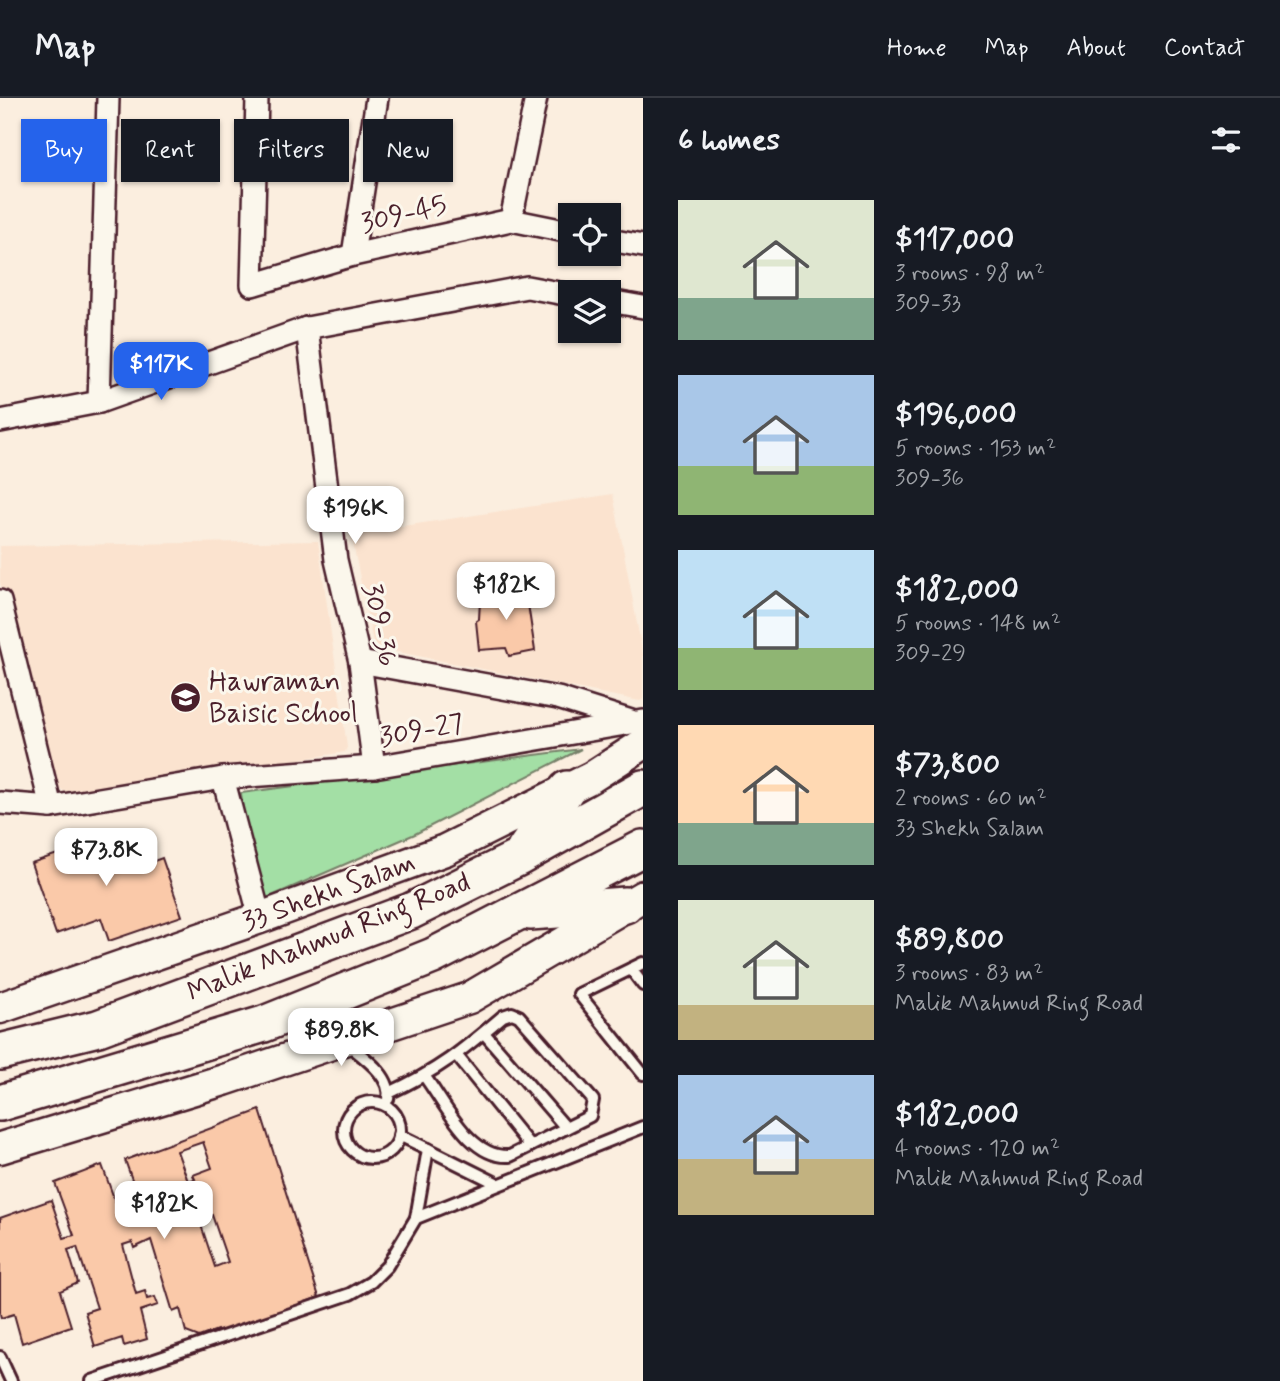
<!DOCTYPE html>
<html lang="en">
<head>
<meta charset="utf-8">
<style>
	:root { --surface:#171b24; --page:#20242c; --text:#f1f3f6; --muted:#9ea1a6; --line:#363941; --accent:#2563eb }
	body { margin:0; font-family:Mynerve,sans-serif; background:var(--page); color:var(--text); height:100vh; display:flex; flex-direction:column; font-size:26px; white-space:nowrap }
	* { box-sizing:border-box; margin:0 }
	p { font-size:23px; color:var(--muted) }
	.icon { flex:none; width:38px; height:38px; fill:none; stroke:currentColor; stroke-width:2; stroke-linecap:round; stroke-linejoin:round }
	.map { position:relative; flex:1; overflow:hidden }
	.panel { display:flex; flex-direction:column; background:var(--surface); width:637px }
	.panel>* { flex:none }
	.banner { position:absolute; left:21px; top:21px; width:516px; height:63px; display:flex; gap:14px }
	.buttons { position:absolute; left:558px; top:105px; display:grid; gap:14px }
	.buttons a { display:grid; place-items:center; width:63px; height:63px; border-radius:0px; background:var(--surface); box-shadow:0 2px 5px #0004; font-size:35px }
	.price { position:absolute; translate:-50% -60px; padding:0 16px; border-radius:14px; background:#fff; color:#222; font-size:23px; line-height:46px; filter:drop-shadow(0 2px 4px #0008) }
	.price::after { content:''; position:absolute; left:50%; top:42px; width:21px; height:16px; margin-left:-10px; background:inherit; clip-path:polygon(0 0,100% 0,50% 100%) }
	.price.on { background:var(--accent); color:#fff }
	ul { padding:0; list-style:none }
	li { display:flex; align-items:center; gap:21px; height:175px; padding:0 35px }
	li span { display:grid; place-items:center; flex:none; width:196px; height:140px; border-radius:0px; color:#555 }
	li>.icon { margin-inline-start:auto }
	span .icon { width:84px; height:84px; fill:#fffc; stroke-width:1 }
	li b { font-size:30px }
	h2 { display:flex; justify-content:space-between; align-items:center; height:84px; padding:0 35px; font-size:30px }
	.chip { padding:0 24px; border-radius:0px; background:var(--surface); box-shadow:0 2px 5px #0004; font-size:24px; line-height:63px }
	.chip.on { background:var(--accent); color:#fff }
	header { display:flex; align-items:center; gap:42px; box-sizing:border-box; height:98px; padding:0 35px; background:var(--surface); border-bottom:2px solid var(--line) }
	header strong { font-size:33px }
	nav { display:flex; gap:38px; margin-inline-start:auto; font-size:24px }
	main { display:flex; flex:1; min-height:0 }
	.map>svg:first-child { display:block }
</style>
</head>
<body>
<header>
<strong>Map</strong>
<nav><a>Home</a><a>Map</a><a>About</a><a>Contact</a></nav>
</header>
<main>
<div class="map">
<svg width="643" height="1283" viewBox="0 0 643 1283">
	<rect width="100%" height="100%" fill="#fbeedf"/>
	<filter id="ink" filterUnits="userSpaceOnUse"><feTurbulence type="fractalNoise" baseFrequency=".0143" numOctaves="2"/><feDisplacementMap in="SourceGraphic" scale="14" xChannelSelector="R" yChannelSelector="G"/><feConvolveMatrix kernelMatrix="1 2 1 2 8 2 1 2 1" color-interpolation-filters="sRGB"/></filter>
	<g filter="url(#ink)">
		<g fill="#fbe3cf">
			<path d="M 613,396 L 643,558 L 643,601 L 640,603 L 374,549 L 351,436 Z"/>
			<path d="M 318,443 L 347,649 L 345,654 L 77,696 L 69,696 L 57,689 L 0,484 L 0,448 Z"/>
		</g>
		<path fill="#a3dfa5" stroke="#767f68" stroke-width="2" d="M 581,651 L 415,736 L 253,806 L 241,695 Z"/>
		<g fill="#fac9a9" stroke="#4a1f2b" stroke-width="2" fill-rule="evenodd">
			<path d="M 525,486 L 535,553 L 509,558 L 506,550 L 479,552 L 476,523 L 479,521 L 480,503 L 499,496 L 499,489 Z"/>
			<path d="M 125,733 L 138,769 L 162,760 L 182,818 L 109,843 L 101,820 L 56,836 L 31,765 Z"/>
			<path d="M 260,1012 L 319,1199 L 219,1236 L 217,1232 L 199,1239 L 186,1234 L 180,1211 L 173,1214 L 151,1142 L 134,1150 L 132,1144 L 123,1147 L 136,1196 L 145,1193 L 147,1201 L 155,1199 L 158,1207 L 140,1213 L 147,1241 L 124,1248 L 122,1240 L 95,1249 L 85,1214 L 97,1210 L 77,1149 L 68,1152 L 78,1185 L 60,1193 L 71,1228 L 22,1245 L 14,1216 L 1,1220 L 0,1216 L 0,1120 L 51,1102 L 64,1140 L 74,1137 L 55,1085 L 102,1067 L 115,1103 L 131,1097 L 134,1106 L 140,1104 L 125,1062 ZM 203,1044 L 212,1070 L 193,1077 L 195,1081 L 188,1083 L 177,1053 ZM 212,1117 L 228,1164 L 215,1169 L 199,1121 Z"/>
		</g>
		<g fill="none" stroke-linecap="round" stroke-linejoin="round">
			<defs>
				<g id="service">
					<path d="M 643,865 L 579,896 L 643,976"/>
					<path d="M 631,871 L 643,887"/>
					<path d="M 484,935 L 566,1030"/>
					<path d="M 345,944 C 360,957 393,977 388,1001"/>
					<path d="M 457,958 L 530,1048"/>
					<path d="M 389,995 C 439,972 462,953 503,918 L 512,915 L 519,918 L 593,1002 L 590,1018 L 510,1058 C 470,1061 446,1007 425,979"/>
					<circle cx="372" cy="1032" r="28"/>
					<path d="M 399,1037 L 428,1051"/>
					<path d="M 416,1120 L 428,1051 L 496,1085"/>
					<path d="M 0,1259 L 11,1283"/>
					<path d="M 92,1283 L 350,1196 L 371,1184 L 387,1168 L 416,1120 L 643,1029"/>
				</g>
				<g id="minor">
					<path d="M 257,0 L 252,187 L 353,157 L 511,122 L 570,134"/>
					<path d="M 511,122 L 536,0"/>
					<path d="M 609,142 L 643,148"/>
					<path d="M 353,157 L 377,0"/>
					<path d="M 609,203 L 643,209"/>
					<path d="M 307,230 L 336,462 L 360,564 L 374,669"/>
					<path d="M 99,304 L 108,0"/>
					<path d="M 0,323 L 99,304 L 307,230 L 527,189 L 570,197"/>
					<path d="M 0,503 L 51,709"/>
					<path d="M 360,564 L 558,600 L 631,623"/>
					<path d="M 223,680 L 260,820"/>
					<path d="M 0,705 L 51,709 L 223,680 L 374,669 L 643,623"/>
				</g>
				<g id="secondary">
					<path d="M 0,910 L 260,820 L 445,752 L 592,679 L 643,646"/>
					<path d="M 0,1050 L 224,982 L 469,900 L 643,798"/>
				</g>
				<g id="trunk">
					<path d="M 525,751 L 567,691"/>
					<path d="M 530,814 L 625,807"/>
					<path d="M 0,954 L 98,930 L 411,813 L 520,759 L 643,690"/>
					<path d="M 0,1005 L 264,926 L 433,858 L 643,750"/>
				</g>
			</defs>
			<use href="#service" stroke="#4a1f2b" stroke-width="16"/>
			<use href="#minor" stroke="#4a1f2b" stroke-width="26"/>
			<use href="#secondary" stroke="#4a1f2b" stroke-width="35"/>
			<use href="#trunk" stroke="#4a1f2b" stroke-width="40"/>
			<use href="#service" stroke="#fbf7ec" stroke-width="10"/>
			<use href="#minor" stroke="#fbf7ec" stroke-width="21"/>
			<use href="#secondary" stroke="#fbf7ec" stroke-width="30"/>
			<use href="#trunk" stroke="#fbf7ec" stroke-width="35"/>
		</g>
	</g>
	<defs>
		<symbol id="school-disc" viewBox="-11 -11 22 22"><circle r="9.5" fill="#4a1f2b" stroke="#fbf7ec"/><path d="M0-5L7-2L0 1L-7-2ZM-4 1L0 2.5L4 1V4Q0 6-4 4Z" fill="#fff"/></symbol>
	</defs>
	<g fill-rule="evenodd">
		<use href="#school-disc" x="168" y="582" width="35" height="35"/>
	</g>
	<g text-anchor="middle" dominant-baseline="central" stroke-width="6" stroke-linejoin="round" paint-order="stroke">
		<g font-size="28" fill="#4a1f2b" stroke="#fbf7ec">
			<text transform="translate(404 117) rotate(-13)">309-45</text>
			<text transform="translate(379 527) rotate(78)">309-36</text>
			<text transform="translate(422 633) rotate(-10)">309-27</text>
			<text transform="translate(329 795) rotate(-20)">33 Shekh Salam</text>
			<text transform="translate(329 840) rotate(-22)">Malik Mahmud Ring Road</text>
		</g>
		<g font-size="28" fill="#4a1f2b" stroke="#fbf7ec" text-anchor="start">
			<text x="209" y="584">Hawraman<tspan x="209" dy="32">Baisic School</tspan></text>
		</g>
	</g>
</svg>
<div class="buttons">
<a><svg class="icon" aria-label="locate" viewBox="0 0 24 24"><circle cx="12" cy="12" r="6"/><path d="M12 2v4M12 18v4M2 12h4M18 12h4"/></svg></a>
<a><svg class="icon" aria-label="layers" viewBox="0 0 24 24"><path d="M12 4l9 5-9 5-9-5zM3 14l9 5 9-5"/></svg></a>
</div>
<b class="price on" style="left:161px;top:304px">$117K</b>
<b class="price" style="left:355px;top:448px">$196K</b>
<b class="price" style="left:506px;top:524px">$182K</b>
<b class="price" style="left:106px;top:790px">$73.8K</b>
<b class="price" style="left:341px;top:970px">$89.8K</b>
<b class="price" style="left:164px;top:1143px">$182K</b>
<div class="banner">
<a class="chip on">Buy</a>
<a class="chip">Rent</a>
<a class="chip">Filters</a>
<a class="chip">New</a>
</div>
</div>
<section class="panel">
<h2>6 homes<svg class="icon" aria-label="filters" viewBox="0 0 24 24"><path d="M4 7h16M4 17h16"/><circle cx="9" cy="7" r="2"/><circle cx="15" cy="17" r="2"/></svg></h2>
<ul>
<li><span style="background:linear-gradient(#dfe7d0 70%,#7fa58c 0)"><svg class="icon" aria-label="home" viewBox="0 0 24 24"><path d="M3 11l9-7 9 7M6 9v11h12V9"/></svg></span><div><b>$117,000</b><p>3 rooms · 98 m²</p><p>309-33</p></div></li>
<li><span style="background:linear-gradient(#a9c7e8 65%,#8fb573 0)"><svg class="icon" aria-label="home" viewBox="0 0 24 24"><path d="M3 11l9-7 9 7M6 9v11h12V9"/></svg></span><div><b>$196,000</b><p>5 rooms · 153 m²</p><p>309-36</p></div></li>
<li><span style="background:linear-gradient(#bfe0f5 70%,#8fb573 0)"><svg class="icon" aria-label="home" viewBox="0 0 24 24"><path d="M3 11l9-7 9 7M6 9v11h12V9"/></svg></span><div><b>$182,000</b><p>5 rooms · 148 m²</p><p>309-29</p></div></li>
<li><span style="background:linear-gradient(#ffd9b3 70%,#7fa58c 0)"><svg class="icon" aria-label="home" viewBox="0 0 24 24"><path d="M3 11l9-7 9 7M6 9v11h12V9"/></svg></span><div><b>$73,800</b><p>2 rooms · 60 m²</p><p>33 Shekh Salam</p></div></li>
<li><span style="background:linear-gradient(#dfe7d0 75%,#c2b280 0)"><svg class="icon" aria-label="home" viewBox="0 0 24 24"><path d="M3 11l9-7 9 7M6 9v11h12V9"/></svg></span><div><b>$89,800</b><p>3 rooms · 83 m²</p><p>Malik Mahmud Ring Road</p></div></li>
<li><span style="background:linear-gradient(#a9c7e8 60%,#c2b280 0)"><svg class="icon" aria-label="home" viewBox="0 0 24 24"><path d="M3 11l9-7 9 7M6 9v11h12V9"/></svg></span><div><b>$182,000</b><p>4 rooms · 120 m²</p><p>Malik Mahmud Ring Road</p></div></li>
</ul>
</section>
</main>
</body>
</html>
